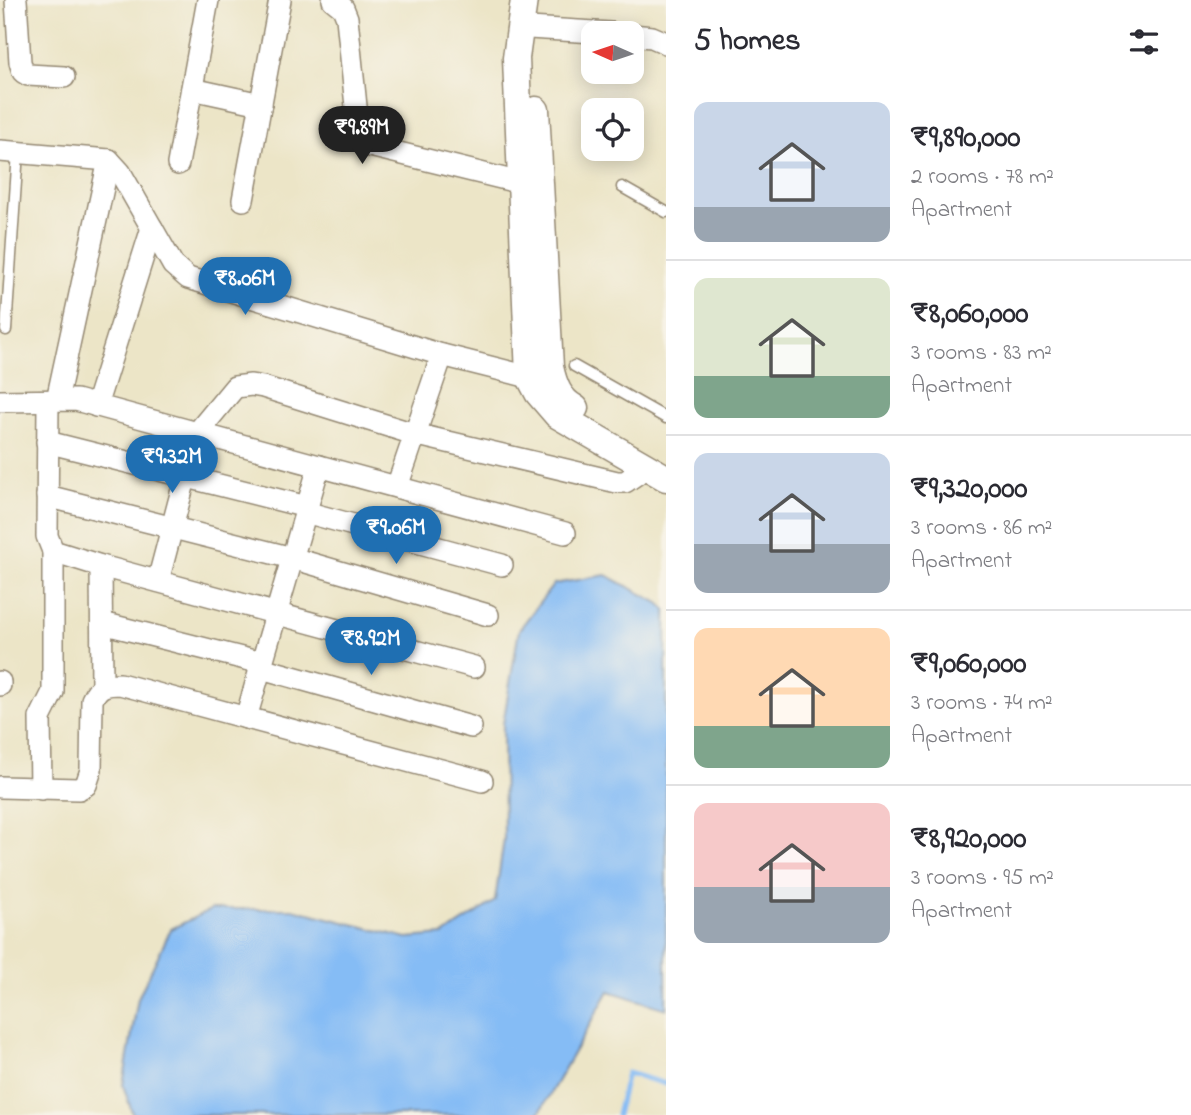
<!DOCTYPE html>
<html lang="en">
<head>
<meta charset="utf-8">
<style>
	:root { --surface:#fff; --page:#f2f2f3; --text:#2b2b33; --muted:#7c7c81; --line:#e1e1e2; --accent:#1f6fb2 }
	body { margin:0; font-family:"Indie Flower",sans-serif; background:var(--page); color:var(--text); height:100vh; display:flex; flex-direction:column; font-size:26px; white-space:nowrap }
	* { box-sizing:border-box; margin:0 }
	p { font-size:23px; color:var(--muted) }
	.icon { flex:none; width:38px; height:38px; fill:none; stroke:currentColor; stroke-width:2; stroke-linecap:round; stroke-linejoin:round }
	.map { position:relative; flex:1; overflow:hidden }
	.sheet { display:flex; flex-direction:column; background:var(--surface); width:525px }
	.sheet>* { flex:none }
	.needle { width:46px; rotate:273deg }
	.tools { position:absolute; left:581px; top:21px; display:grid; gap:14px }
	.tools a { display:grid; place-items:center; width:63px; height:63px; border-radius:14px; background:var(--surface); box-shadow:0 4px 18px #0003; font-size:35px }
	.price { position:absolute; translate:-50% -60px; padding:0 16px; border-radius:24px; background:var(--accent); color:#fff; font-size:23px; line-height:46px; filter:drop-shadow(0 2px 4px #0008) }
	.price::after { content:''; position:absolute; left:50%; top:42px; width:21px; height:16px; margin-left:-10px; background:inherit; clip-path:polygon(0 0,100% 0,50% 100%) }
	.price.active { background:#222; color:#fff }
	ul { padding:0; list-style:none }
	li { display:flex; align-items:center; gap:21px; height:175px; padding:0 28px }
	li+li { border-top:2px solid var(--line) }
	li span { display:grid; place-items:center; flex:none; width:196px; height:140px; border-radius:14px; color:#555 }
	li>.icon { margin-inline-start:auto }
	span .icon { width:84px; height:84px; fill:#fffc; stroke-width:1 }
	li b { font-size:30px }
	h2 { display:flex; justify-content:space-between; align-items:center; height:84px; padding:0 28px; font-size:30px }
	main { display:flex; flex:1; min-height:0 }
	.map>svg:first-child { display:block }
</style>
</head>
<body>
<main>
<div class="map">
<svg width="666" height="1115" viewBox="0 0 666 1115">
	<rect width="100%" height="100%" fill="#f7f3e8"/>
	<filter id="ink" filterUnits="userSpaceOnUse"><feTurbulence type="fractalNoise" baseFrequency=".0143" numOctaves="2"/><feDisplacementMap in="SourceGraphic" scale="14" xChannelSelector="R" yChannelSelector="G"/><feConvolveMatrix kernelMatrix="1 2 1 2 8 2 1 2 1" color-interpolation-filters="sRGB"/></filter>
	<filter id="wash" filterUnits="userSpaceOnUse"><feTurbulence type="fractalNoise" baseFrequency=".00686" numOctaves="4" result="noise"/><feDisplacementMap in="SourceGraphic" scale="28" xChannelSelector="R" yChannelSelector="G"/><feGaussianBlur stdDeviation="1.57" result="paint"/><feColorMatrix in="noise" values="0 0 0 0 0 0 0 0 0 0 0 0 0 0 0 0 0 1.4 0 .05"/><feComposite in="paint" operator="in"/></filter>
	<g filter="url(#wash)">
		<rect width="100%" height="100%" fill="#ece5c7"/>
		<path fill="#85bcf5" stroke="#60738a" stroke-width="2" d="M 606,575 L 659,603 L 666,610 L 666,1009 L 609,991 L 538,1115 L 133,1115 L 123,1085 L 138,998 L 171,929 L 212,909 L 293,909 L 407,938 L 443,935 L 495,901 L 504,839 L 503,724 L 519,630 L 554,584 Z"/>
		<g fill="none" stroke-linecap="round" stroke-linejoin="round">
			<path stroke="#85bcf5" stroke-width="5" d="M 617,1115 L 627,1073 L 666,1084"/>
		</g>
	</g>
	<g filter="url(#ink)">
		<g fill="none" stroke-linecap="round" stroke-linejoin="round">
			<defs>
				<g id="service">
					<path d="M 622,187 L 666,212"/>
					<path d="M 6,330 L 18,152"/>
					<path d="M 574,366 L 666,418"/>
				</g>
				<g id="minor">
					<path d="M 16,0 L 20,62 L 23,72 L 28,75 L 64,77"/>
					<path d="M 333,0 L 343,8 L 347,18 L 358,126 L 363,141 L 370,146 L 521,183"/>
					<path d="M 529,28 L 611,33"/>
					<path d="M 632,35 L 652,37 L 666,43"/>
					<path d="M 192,89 L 261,104"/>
					<path d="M 0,151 L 109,160 L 120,172 L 173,265 L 188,278 L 442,355 L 541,380"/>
					<path d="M 178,164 L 208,0"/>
					<path d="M 243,200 L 280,0"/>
					<path d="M 57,400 L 109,160"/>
					<path d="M 0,401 L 76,400 L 565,533"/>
					<path d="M 48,401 L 47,536 L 53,551 L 101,566 L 474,667"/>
					<path d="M 96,406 L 152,228"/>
					<path d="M 47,442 L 307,507"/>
					<path d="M 397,487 L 442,355"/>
					<path d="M 47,496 L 292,558 L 488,615"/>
					<path d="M 305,512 L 502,565"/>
					<path d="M 101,566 L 102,685"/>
					<path d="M 158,581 L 197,433 L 235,387 L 251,385 L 263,387 L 414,434 L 617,482 L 625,482 L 647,467"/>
					<path d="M 102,623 L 262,663"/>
					<path d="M 261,668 L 471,727"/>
					<path d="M 0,682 L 0,685"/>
					<path d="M 246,718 L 319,466"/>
					<path d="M 0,787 L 79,789 L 86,785 L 91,770 L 92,700 C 98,686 105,684 120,684 L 482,781"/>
					<path d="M 41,789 L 40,718 L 53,692 L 53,551"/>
				</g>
				<g id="tertiary">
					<path d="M 524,0 L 516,58 L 529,376 L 538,393 L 557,415 L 666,478"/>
					<path d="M 536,110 L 550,367 C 554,385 559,399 575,408"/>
				</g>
			</defs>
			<use href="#service" stroke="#948872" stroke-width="13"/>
			<use href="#minor" stroke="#948872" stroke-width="24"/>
			<use href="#tertiary" stroke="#948872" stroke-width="29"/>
			<use href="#service" stroke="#fff" stroke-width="10"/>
			<use href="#minor" stroke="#fff" stroke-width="21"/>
			<use href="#tertiary" stroke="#fff" stroke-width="26"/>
		</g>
	</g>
</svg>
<div class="tools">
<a><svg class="needle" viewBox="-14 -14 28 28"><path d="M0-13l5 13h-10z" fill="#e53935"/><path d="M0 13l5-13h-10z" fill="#7c7c81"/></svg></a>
<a><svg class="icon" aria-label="locate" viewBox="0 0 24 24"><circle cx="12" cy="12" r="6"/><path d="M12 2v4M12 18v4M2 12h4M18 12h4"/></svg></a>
</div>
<b class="price active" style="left:362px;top:166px">₹9.89M</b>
<b class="price" style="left:245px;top:317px">₹8.06M</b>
<b class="price" style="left:172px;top:495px">₹9.32M</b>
<b class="price" style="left:396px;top:566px">₹9.06M</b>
<b class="price" style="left:371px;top:677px">₹8.92M</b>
</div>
<section class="sheet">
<h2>5 homes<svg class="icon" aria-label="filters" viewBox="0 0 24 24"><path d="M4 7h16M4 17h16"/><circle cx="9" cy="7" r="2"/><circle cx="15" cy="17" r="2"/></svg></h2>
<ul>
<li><span style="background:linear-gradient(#c9d6e8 75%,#9aa5b1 0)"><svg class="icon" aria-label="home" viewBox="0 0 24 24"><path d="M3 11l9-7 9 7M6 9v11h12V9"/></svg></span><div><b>₹9,890,000</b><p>2 rooms · 78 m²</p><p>Apartment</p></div></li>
<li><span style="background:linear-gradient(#dfe7d0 70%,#7fa58c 0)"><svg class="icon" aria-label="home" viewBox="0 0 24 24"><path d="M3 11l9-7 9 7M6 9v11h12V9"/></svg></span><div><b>₹8,060,000</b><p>3 rooms · 83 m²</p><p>Apartment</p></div></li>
<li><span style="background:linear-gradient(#c9d6e8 65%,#9aa5b1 0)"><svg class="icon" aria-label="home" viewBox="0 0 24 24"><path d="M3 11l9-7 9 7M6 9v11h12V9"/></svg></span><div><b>₹9,320,000</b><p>3 rooms · 86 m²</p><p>Apartment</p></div></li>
<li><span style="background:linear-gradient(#ffd9b3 70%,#7fa58c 0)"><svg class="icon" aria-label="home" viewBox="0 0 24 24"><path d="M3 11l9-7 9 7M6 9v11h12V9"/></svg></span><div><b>₹9,060,000</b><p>3 rooms · 74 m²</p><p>Apartment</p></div></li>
<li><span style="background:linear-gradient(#f6c9c9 60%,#9aa5b1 0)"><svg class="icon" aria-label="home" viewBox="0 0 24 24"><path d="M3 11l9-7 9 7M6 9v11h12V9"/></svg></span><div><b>₹8,920,000</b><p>3 rooms · 95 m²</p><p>Apartment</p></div></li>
</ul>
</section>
</main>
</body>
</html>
